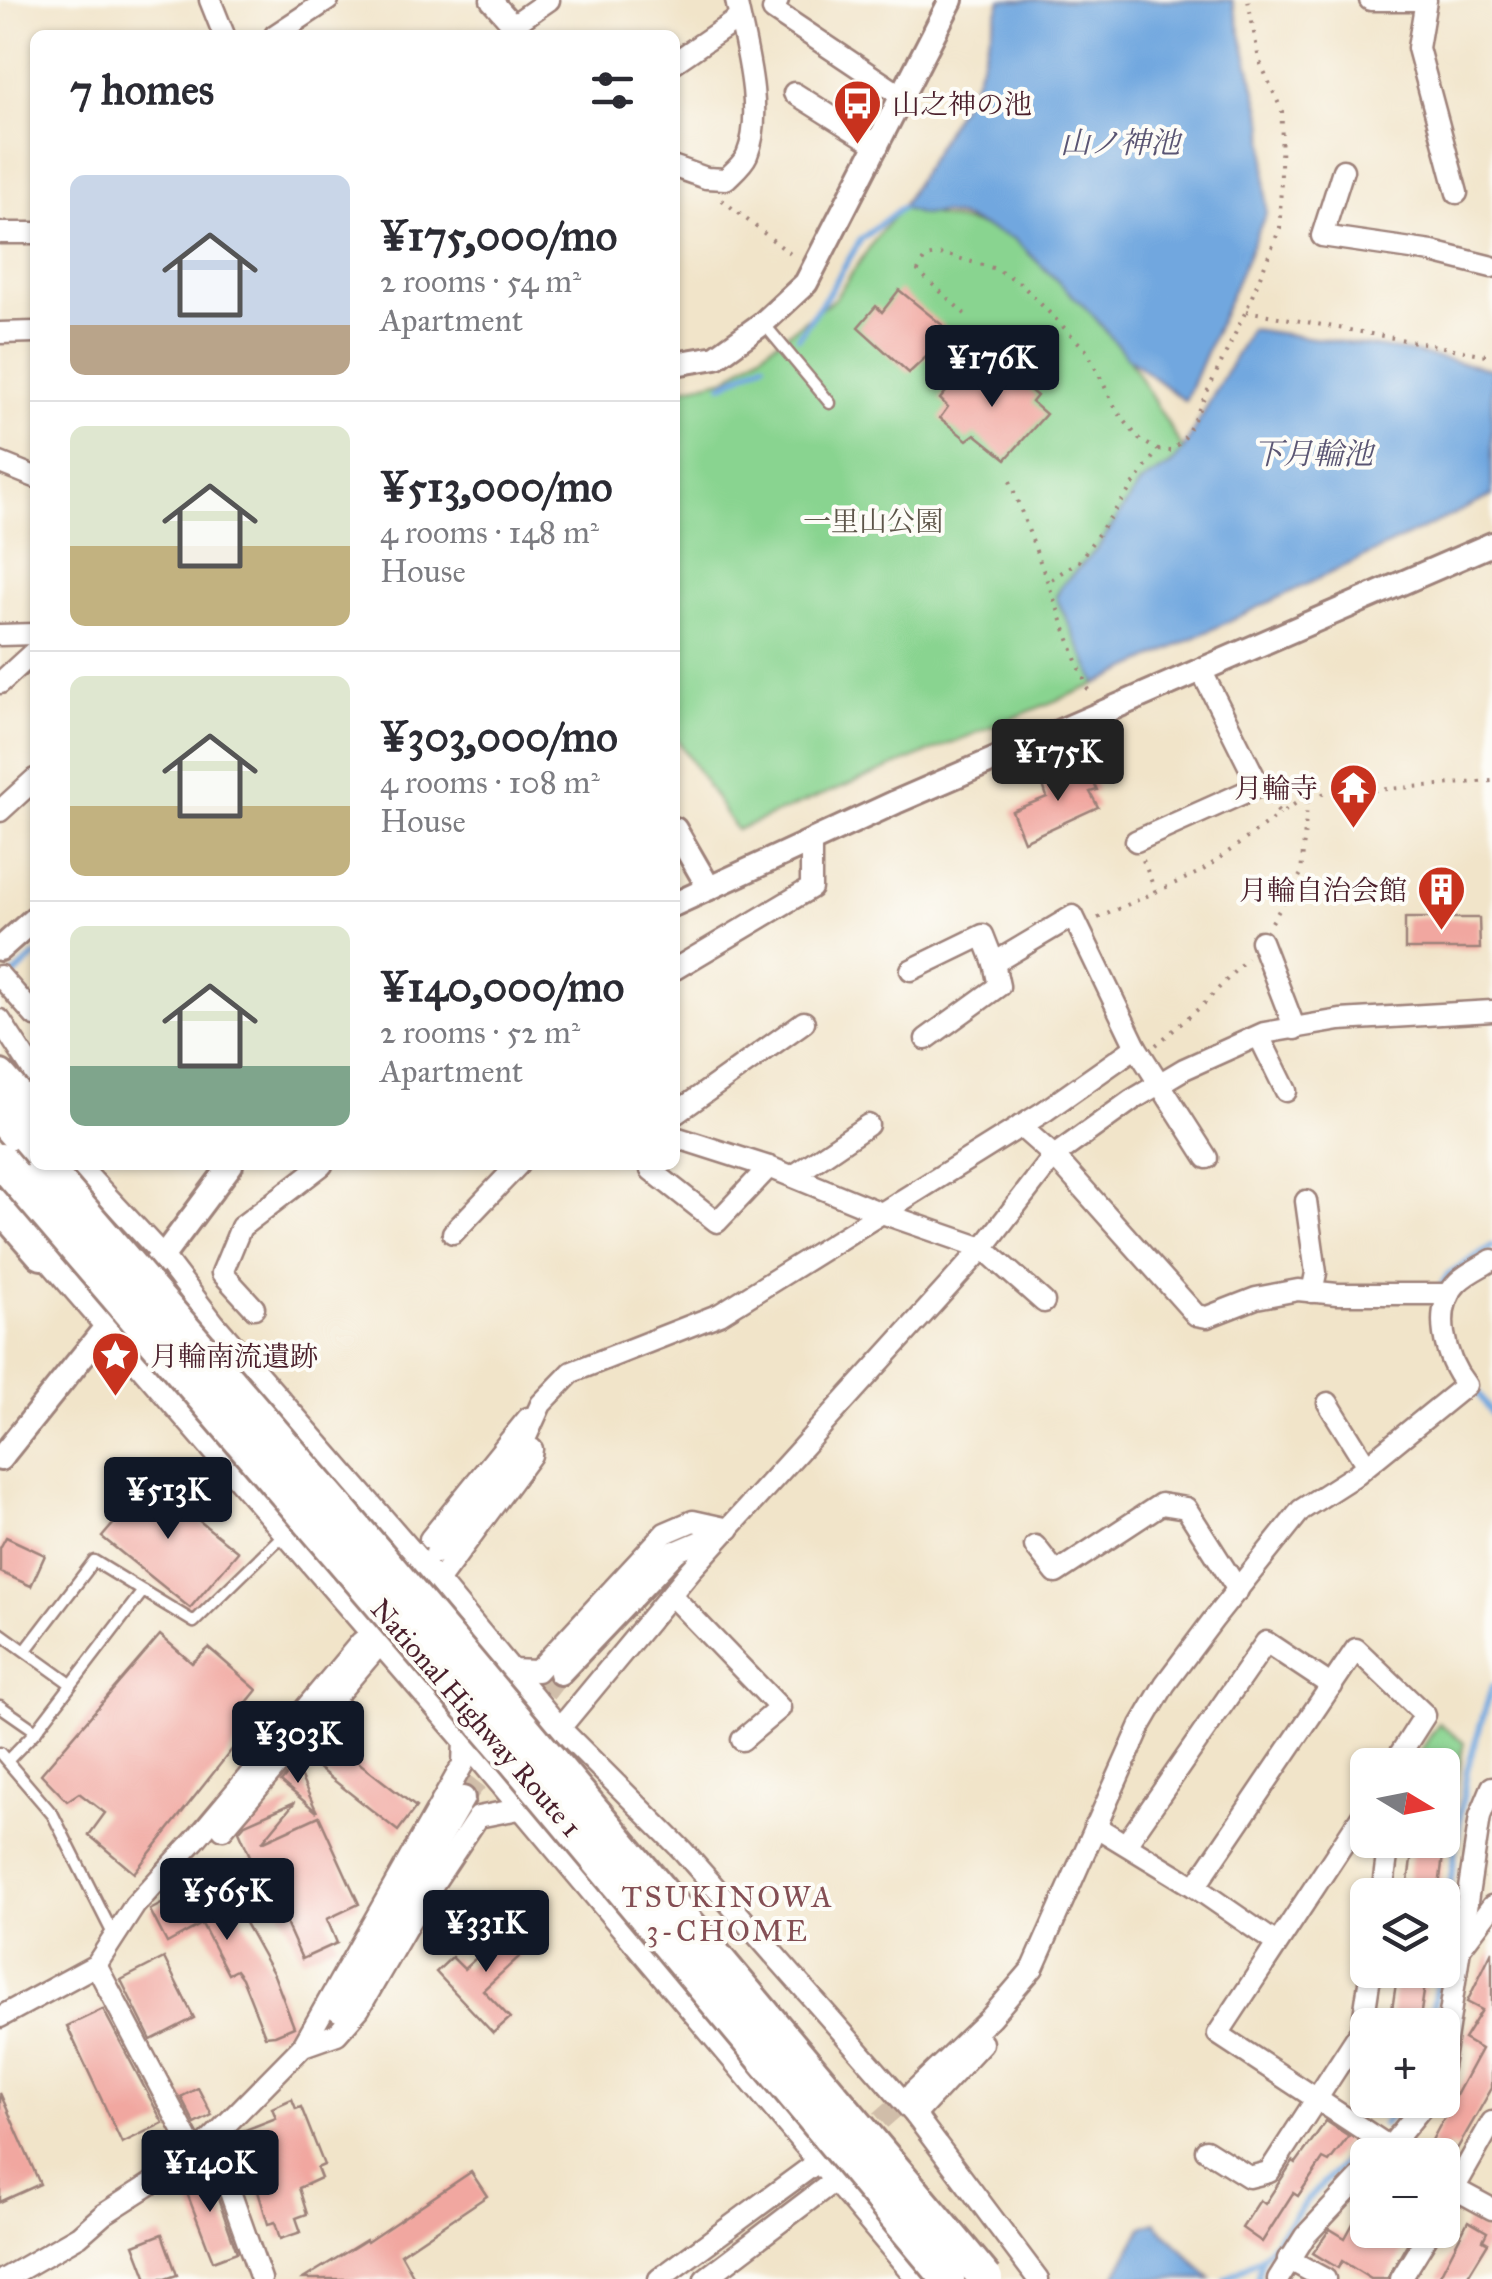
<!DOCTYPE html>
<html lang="en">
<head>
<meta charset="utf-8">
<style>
	:root { --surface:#fff; --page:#f2f2f3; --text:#2b2b33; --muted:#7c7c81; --line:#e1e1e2; --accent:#111827 }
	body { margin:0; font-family:"IM FELL Great Primer","Noto Serif JP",serif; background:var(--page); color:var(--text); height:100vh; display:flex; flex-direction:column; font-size:38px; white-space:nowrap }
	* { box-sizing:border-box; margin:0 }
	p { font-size:32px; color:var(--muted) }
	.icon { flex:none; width:55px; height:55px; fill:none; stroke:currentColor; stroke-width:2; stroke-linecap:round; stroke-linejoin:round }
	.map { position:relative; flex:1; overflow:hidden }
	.drawer { position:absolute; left:30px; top:30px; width:650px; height:1140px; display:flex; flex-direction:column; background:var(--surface); border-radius:15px; box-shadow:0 2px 8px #0004 }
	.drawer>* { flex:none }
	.needle { width:65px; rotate:100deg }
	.buttons { position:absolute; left:1350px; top:1748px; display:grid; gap:20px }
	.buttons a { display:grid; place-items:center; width:110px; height:110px; border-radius:15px; background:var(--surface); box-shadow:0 2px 8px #0004; font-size:50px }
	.price { position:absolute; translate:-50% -85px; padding:0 22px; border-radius:10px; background:var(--accent); color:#fff; font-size:32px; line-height:65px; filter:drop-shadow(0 2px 5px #0008) }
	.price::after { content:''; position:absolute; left:50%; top:60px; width:30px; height:22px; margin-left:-15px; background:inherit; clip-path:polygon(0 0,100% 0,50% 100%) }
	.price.current { background:#222; color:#fff }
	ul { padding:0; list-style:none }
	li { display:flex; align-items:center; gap:30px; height:250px; padding:0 40px }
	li+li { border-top:2px solid var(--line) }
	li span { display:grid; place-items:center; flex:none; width:280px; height:200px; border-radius:15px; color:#555 }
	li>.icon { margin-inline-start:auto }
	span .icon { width:120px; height:120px; fill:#fffc; stroke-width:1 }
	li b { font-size:42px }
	h2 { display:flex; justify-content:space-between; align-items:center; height:120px; padding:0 40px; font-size:42px }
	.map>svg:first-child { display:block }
</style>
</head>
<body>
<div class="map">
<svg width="1492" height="2279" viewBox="0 0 1492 2279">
	<rect width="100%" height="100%" fill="#fdfcf7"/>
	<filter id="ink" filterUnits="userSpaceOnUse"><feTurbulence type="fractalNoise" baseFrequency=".01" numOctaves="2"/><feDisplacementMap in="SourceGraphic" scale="20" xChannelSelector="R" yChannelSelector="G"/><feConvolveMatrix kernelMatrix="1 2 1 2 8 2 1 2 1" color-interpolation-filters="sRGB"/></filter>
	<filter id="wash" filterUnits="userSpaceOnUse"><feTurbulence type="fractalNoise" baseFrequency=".0048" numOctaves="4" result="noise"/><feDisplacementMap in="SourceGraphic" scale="40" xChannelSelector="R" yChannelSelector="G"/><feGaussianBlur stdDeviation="2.25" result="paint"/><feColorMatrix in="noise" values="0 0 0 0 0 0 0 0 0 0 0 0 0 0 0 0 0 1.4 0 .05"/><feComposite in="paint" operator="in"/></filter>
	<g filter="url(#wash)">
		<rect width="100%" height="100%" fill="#f1e4c9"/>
		<g fill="#89d490" stroke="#6a7a5e" stroke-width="2.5">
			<path d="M 901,208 L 991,228 L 1014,239 L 1092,314 L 1128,358 L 1183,449 L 1171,465 L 1140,483 L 1097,549 L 1072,574 L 1056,596 L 1097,684 L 736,830 L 675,736 L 675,390 L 727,378 L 835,298 L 878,235 Z"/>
			<path d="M 1439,1723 L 1464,1743 L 1448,1817 L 1443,1814 L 1442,1765 L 1411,1765 Z"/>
		</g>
		<g fill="#71a7df" stroke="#5e6385" stroke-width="2.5">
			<path d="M 1001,0 L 1232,0 L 1265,126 L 1266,213 L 1185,401 L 1128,358 L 1092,314 L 1014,239 L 960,217 L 942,213 L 922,215 L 901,208 L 976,79 Z"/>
			<path d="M 1250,329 L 1410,352 L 1492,369 L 1492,496 L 1097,684 L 1056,597 L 1062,585 L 1097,549 L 1140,483 L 1171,465 L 1183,450 Z"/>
			<path d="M 1155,2222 L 1211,2279 L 1114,2279 L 1142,2227 Z"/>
		</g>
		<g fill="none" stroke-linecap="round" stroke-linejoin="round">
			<g stroke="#71a7df" stroke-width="6">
				<path d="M 798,337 L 830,291 L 861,239 L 901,208"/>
				<path d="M 722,385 L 764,363"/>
				<path d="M 10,979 L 35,956"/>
				<path d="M 1442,1284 L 1447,1276 L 1492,1246"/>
				<path d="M 1477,1391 L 1492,1414"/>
				<path d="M 1442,1940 L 1467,1770 L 1492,1686"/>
				<path d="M 1430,2025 L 1439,1970"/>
				<path d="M 1383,2124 L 1404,2100"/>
				<path d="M 1226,2279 L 1262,2257 L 1308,2199 L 1358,2148"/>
				<path d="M 1257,2279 L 1262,2257"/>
			</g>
		</g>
		<g id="blocks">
			<g fill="#f1a7a0">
				<path d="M 899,290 L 947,329 L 943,334 L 955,343 L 937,363 L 927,356 L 909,373 L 858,327 L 876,306 L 882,312 Z"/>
				<path d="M 983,363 L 1010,385 L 1017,379 L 1037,396 L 1032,402 L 1046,414 L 1006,459 L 975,434 L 967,440 L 940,418 L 948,407 L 940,399 L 958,377 L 965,384 Z"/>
				<path d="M 1086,766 L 1097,790 L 1090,792 L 1098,807 L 1024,841 L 1012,811 L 1047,797 L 1043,785 Z"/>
				<path d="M 1405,918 L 1479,918 L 1480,949 L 1405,949 Z"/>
				<path d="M 141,1474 L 238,1552 L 190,1608 L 102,1537 L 127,1508 L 119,1501 Z"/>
				<path d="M 6,1537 L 45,1555 L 31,1586 L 0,1572 L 0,1548 Z"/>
				<path d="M 160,1635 L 192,1663 L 209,1648 L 257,1690 L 244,1706 L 257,1718 L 134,1873 L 89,1835 L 105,1813 L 79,1793 L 67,1801 L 41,1774 Z"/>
				<path d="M 324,1731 L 342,1745 L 340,1748 L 416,1807 L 398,1831 L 303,1756 Z"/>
				<path d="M 295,1765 L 317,1812 L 281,1782 Z"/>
				<path d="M 295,1802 L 262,1842 L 319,1816 L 359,1904 L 327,1919 L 337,1943 L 302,1959 L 259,1863 L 254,1865 L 239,1831 L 245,1824 Z"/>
				<path d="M 1414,1840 L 1445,1840 L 1438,1895 L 1406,1895 Z"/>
				<path d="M 222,1869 L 238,1900 L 234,1903 L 274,1975 L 294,2027 L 275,2035 L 265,2036 L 242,1978 L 236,1970 L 228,1974 L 202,1924 L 167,1943 L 150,1910 L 194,1887 L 196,1880 Z"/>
				<path d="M 509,1921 L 531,1946 L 483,1990 L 510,2018 L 493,2033 L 436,1972 L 452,1957 L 464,1969 L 497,1939 L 494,1935 Z"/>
				<path d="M 1492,1951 L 1492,2088 L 1457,2149 L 1449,2145 L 1445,2152 L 1430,2144 L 1481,2049 L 1464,2039 L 1482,2010 L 1467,2002 Z"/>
				<path d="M 164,1958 L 194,2018 L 151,2040 L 121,1980 Z"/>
				<path d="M 1398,1970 L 1427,1972 L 1419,2025 L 1390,2023 Z"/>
				<path d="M 103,2009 L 163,2123 L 122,2143 L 67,2026 Z"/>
				<path d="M 198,2088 L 212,2115 L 195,2124 L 181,2097 Z"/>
				<path d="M 0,2093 L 40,2184 L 0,2202 Z"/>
				<path d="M 292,2099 L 296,2109 L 301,2107 L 324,2165 L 317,2168 L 321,2178 L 299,2188 L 307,2214 L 296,2218 L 301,2232 L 280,2239 L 275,2222 L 268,2224 L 240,2132 L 276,2118 L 272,2108 Z"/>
				<path d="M 1326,2121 L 1349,2136 L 1329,2162 L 1323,2159 L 1298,2196 L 1293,2193 L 1262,2242 L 1242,2228 L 1260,2200 L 1265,2204 L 1293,2161 L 1296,2163 Z"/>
				<path d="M 207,2168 L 237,2252 L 213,2261 L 182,2180 Z"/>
				<path d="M 471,2172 L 487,2196 L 401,2254 L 415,2279 L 303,2279 L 366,2240 L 367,2242 Z"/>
				<path d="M 1368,2196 L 1368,2230 L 1415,2230 L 1387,2279 L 1371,2279 L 1342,2261 L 1338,2268 L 1313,2253 L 1330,2229 L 1345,2238 Z"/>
				<path d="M 1468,2221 L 1487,2232 L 1483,2240 L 1488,2243 L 1466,2279 L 1438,2279 Z"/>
				<path d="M 162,2234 L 177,2275 L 165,2279 L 147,2279 L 134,2245 Z"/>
			</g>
		</g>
	</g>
	<g filter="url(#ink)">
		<use href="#blocks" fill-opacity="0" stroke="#9e827a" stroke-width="2.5"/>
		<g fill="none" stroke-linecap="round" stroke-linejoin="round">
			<g stroke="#d0bda9" stroke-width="20" stroke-dasharray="20 10" stroke-linecap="butt">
				<path d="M 858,2140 L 913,2092"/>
				<path d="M 807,2186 L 837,2160"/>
			</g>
			<g stroke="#d0bda9" stroke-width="22" stroke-dasharray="22 11" stroke-linecap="butt">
				<path d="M 525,1718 L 560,1673"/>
				<path d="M 463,1798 L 500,1751"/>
			</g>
			<defs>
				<g id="service">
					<path d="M 764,324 L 830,403"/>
					<path d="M 0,1633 L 71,1684"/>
					<path d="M 26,1650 L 94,1561 L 194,1622 L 284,1534"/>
					<path d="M 0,1706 L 36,1731"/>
					<path d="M 0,1753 L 53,1815 L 114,1936"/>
					<path d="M 8,1760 L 36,1731 L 143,1591"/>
				</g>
				<g id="minor">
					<path d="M 210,0 L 224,35"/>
					<path d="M 491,0 L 522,35"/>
					<path d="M 778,0 L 773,10 L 903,97"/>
					<path d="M 1370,0 L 1417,0"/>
					<path d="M 1426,0 L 1418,48 L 1457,193"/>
					<path d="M 513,25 L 549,0"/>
					<path d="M 275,35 L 328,0"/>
					<path d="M 675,62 L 739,18"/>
					<path d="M 794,93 L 878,146"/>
					<path d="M 675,167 L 706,178 L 726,179 C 733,172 743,164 747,155 C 765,112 745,44 736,0"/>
					<path d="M 1343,170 L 1322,236 L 1432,252 L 1492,267"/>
					<path d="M 0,233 L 35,233"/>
					<path d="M 0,333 L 35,332"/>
					<path d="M 0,463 L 35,477"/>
					<path d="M 0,635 L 35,634"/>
					<path d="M 0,683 L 35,651"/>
					<path d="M 0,811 L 35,779"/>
					<path d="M 1136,841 L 1259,786 L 1202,672"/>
					<path d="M 1261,941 L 1295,1029"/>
					<path d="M 675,969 L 811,888 L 811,841"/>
					<path d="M 0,976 L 35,1016"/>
					<path d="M 0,1020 L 35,1074"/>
					<path d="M 1259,1036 L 1286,1091"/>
					<path d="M 926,1039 L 999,986 L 994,963"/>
					<path d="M 1136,1047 L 1207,1158"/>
					<path d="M 675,1114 L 804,1022"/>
					<path d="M 1020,1126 L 1054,1156 L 1196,1315 L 1207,1317 L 1256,1298 L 1298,1290 L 1337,1294 L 1448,1294"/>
					<path d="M 675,1137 L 769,1167 L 879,1212 L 983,1248 L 1044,1302"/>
					<path d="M 78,1165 L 163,1256 L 214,1323 L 438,1581 L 560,1728 L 683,1851 L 915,2115 L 1038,2279"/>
					<path d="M 651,1170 L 717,1222 L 769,1167"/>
					<path d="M 793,1176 L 868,1125"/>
					<path d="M 1306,1201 L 1316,1273 L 1312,1292"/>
					<path d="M 453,1233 L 518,1165"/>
					<path d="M 34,1247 L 42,1253 L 464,1741 L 917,2279"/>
					<path d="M 254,1308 L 222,1273 L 241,1227 L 322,1165"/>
					<path d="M 1328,1403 L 1366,1464"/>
					<path d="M 430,1539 L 528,1418"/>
					<path d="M 1035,1546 L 1056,1573 L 1161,1504 L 1186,1508 L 1238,1590"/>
					<path d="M 675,1552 L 722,1532"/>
					<path d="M 436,1553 L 522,1446 L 541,1404 L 572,1372 L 720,1314 L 1045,1111 L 1136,1047 L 1073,916 L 994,963 L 983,935 L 911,970"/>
					<path d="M 438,1581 L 531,1455 L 532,1449"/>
					<path d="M 671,1595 L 780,1708 L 742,1740"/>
					<path d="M 511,1670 L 537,1671 L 665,1533 L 693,1521 L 729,1529"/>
					<path d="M 560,1728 L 691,1570 L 983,1248 L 1054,1156 L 1132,1100 L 1184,1069 L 1264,1033 L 1340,1020 L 1492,1011"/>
					<path d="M 1368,1806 L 1218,2034 L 1402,2155"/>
					<path d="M 1095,1826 L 1195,1887 L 1276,1943"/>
					<path d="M 223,1829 L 380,1644"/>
					<path d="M 1126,1844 L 1266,1642 L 1332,1686"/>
					<path d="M 1195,1887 L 1356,1649 L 1425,1715 L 1393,1765"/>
					<path d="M 1382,1895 L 1389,1840"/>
					<path d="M 1461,1947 L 1492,1906"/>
					<path d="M 96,1965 L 196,2155"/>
					<path d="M 0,2017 L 96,1965 L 135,1905 L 195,1840 L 361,1642"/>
					<path d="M 303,2046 L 463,1764 L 464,1741"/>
					<path d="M 1442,2067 L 1480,1816 L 1492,1787"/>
					<path d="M 913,2092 L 991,2017 L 1033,1968 L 1141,1725 L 1165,1684 L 1213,1620 L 1301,1510 L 1354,1476 L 1466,1385 C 1445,1359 1431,1309 1458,1282 C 1467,1273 1481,1267 1492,1260"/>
					<path d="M 915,2115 L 982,2043"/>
					<path d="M 212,2141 L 261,2279"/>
					<path d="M 1206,2150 L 1249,2177 L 1269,2172 L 1362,2029 L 1371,1970"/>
					<path d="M 1383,2155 L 1428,2100"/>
					<path d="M 1442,2182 L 1492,2209"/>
					<path d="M 1442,2210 L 1492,2122"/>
					<path d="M 1288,2259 L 1325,2279"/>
					<path d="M 4,2279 L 79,2236 L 104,2214 L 196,2155 L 303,2046 L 337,2034 L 359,2009 L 418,1907 L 478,1817 L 519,1809"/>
					<path d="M 659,2279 L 819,2161"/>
					<path d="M 705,2279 L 834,2181"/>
					<path d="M 1278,2279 L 1305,2236 L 1368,2169"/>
					<path d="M 1401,2279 L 1431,2230"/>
				</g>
				<g id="tertiary">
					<path d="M 675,364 L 716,357 L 763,323 L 806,283 L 951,0"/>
					<path d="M 675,829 L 709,888"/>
					<path d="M 675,904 L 896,802 L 1492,544"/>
					<path d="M 0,949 L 35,918"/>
					<path d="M 0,1459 L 106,1327 L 125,1292 L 163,1256 L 231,1165"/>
					<path d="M 560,1673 L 675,1552"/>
					<path d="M 339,2010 L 463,1798"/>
				</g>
				<g id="trunk">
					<path d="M 0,1077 L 35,1117"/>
					<path d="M 0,1116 L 35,1156"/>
					<path d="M 0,1205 L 42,1253"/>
				</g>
			</defs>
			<use href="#service" stroke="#9e827a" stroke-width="15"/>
			<use href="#minor" stroke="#9e827a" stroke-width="25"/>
			<use href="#tertiary" stroke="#9e827a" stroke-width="28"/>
			<use href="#trunk" stroke="#9e827a" stroke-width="38"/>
			<g stroke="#9e827a" stroke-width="4" stroke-dasharray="2.5 8" stroke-linecap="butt">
				<path d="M 722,200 L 793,256"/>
				<path d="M 1246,311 L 1492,356"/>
				<path d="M 965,314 L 918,271 L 925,257 L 944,254 L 993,268 L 1018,281 L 1087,351 L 1117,411 L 1139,439 L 1158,450 L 1079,561 L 1047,582"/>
				<path d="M 1158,450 L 1172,451 L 1186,436 L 1246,311 L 1280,228 L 1282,111 L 1259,60 L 1248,0"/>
				<path d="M 1010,481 L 1089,693"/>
				<path d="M 1270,802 L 1280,814 L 1308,795 L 1492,781"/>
				<path d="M 1143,860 L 1156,893"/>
				<path d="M 1098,918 L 1202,871 L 1280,814"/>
				<path d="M 1272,922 L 1301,874 L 1308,795"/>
				<path d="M 1156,1045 L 1204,1004 L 1247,958"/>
			</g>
			<use href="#service" stroke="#fff" stroke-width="10"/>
			<use href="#minor" stroke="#fff" stroke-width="20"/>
			<use href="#tertiary" stroke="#fff" stroke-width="22"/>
			<use href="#trunk" stroke="#fff" stroke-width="32"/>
			<defs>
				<g id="trunk-bridge">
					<path d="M 0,1160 L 510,1755 L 948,2279"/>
					<path d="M 43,1165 L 380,1557 L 986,2279"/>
				</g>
			</defs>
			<use href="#trunk-bridge" stroke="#9e827a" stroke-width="38" stroke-linecap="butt"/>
			<use href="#trunk-bridge" stroke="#fff" stroke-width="32"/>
		</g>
	</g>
	<defs>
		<symbol id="bus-pin" viewBox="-11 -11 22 30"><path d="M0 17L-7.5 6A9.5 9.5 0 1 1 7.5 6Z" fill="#c8321e" stroke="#fdfcf7"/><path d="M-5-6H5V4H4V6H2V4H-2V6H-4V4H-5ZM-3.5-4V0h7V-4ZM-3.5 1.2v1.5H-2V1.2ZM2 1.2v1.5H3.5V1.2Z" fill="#fff"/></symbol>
		<symbol id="temple-pin" viewBox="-11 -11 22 30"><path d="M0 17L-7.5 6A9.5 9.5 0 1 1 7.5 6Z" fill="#c8321e" stroke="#fdfcf7"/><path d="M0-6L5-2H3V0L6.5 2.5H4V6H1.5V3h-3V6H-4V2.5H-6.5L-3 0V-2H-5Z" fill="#fff"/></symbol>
		<symbol id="building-pin" viewBox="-11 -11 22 30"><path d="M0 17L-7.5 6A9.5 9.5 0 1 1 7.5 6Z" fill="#c8321e" stroke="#fdfcf7"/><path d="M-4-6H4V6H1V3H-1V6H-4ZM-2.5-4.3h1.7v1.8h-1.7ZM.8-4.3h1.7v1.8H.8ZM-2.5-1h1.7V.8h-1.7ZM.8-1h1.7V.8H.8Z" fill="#fff"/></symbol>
		<symbol id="sight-pin" viewBox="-11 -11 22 30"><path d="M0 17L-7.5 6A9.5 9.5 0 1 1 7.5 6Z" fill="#c8321e" stroke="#fdfcf7"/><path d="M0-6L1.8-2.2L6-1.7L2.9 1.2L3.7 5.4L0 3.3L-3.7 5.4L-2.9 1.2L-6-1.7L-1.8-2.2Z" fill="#fff"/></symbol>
	</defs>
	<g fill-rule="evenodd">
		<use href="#bus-pin" x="830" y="76" width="55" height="75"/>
		<use href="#temple-pin" x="1326" y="760" width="55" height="75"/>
		<use href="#building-pin" x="1414" y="862" width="55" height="75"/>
		<use href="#sight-pin" x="88" y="1328" width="55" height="75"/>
	</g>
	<g text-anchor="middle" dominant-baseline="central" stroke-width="8" stroke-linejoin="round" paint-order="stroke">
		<g font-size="28" fill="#4a1f2b" stroke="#fdfcf7" text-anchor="start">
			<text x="892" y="104">山之神の池</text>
			<text x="1318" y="788" text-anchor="end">月輪寺</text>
			<text x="1407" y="890" text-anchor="end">月輪自治会館</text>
			<text x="150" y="1356">月輪南流遺跡</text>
		</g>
		<g font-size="28" fill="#5d5549" stroke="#fdfcf7">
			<text x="873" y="521">一里山公園</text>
		</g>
		<g font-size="28" fill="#4a1f2b" stroke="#fdfcf7">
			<text transform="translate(476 1718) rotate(49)">National Highway Route 1</text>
		</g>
		<g font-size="30" font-style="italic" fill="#5a5573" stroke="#fdfcf7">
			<text x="1120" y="143">山ノ神池</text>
			<text x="1313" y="454">下月輪池</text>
		</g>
		<g font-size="30" letter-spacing="2.5" fill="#844f54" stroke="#fdfcf7">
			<text x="728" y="1897">TSUKINOWA<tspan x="728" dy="34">3-CHOME</tspan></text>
		</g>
	</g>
</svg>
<div class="buttons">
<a><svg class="needle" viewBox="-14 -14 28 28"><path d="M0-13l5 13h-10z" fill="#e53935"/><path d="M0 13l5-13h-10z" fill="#7c7c81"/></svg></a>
<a><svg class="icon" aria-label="layers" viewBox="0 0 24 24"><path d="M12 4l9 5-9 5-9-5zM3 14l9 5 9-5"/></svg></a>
<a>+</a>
<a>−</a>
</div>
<b class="price" style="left:992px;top:410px">¥176K</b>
<b class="price current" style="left:1058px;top:804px">¥175K</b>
<b class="price" style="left:168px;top:1542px">¥513K</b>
<b class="price" style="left:298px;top:1786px">¥303K</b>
<b class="price" style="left:227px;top:1943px">¥565K</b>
<b class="price" style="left:486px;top:1975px">¥331K</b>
<b class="price" style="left:210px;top:2215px">¥140K</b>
<section class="drawer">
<h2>7 homes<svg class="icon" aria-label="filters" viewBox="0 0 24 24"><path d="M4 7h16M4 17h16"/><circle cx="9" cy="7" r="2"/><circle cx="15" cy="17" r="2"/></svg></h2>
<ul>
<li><span style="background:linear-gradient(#c9d6e8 75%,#b9a48a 0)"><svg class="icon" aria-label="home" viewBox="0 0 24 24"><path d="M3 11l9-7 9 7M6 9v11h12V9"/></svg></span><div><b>¥175,000/mo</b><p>2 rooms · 54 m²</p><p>Apartment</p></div></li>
<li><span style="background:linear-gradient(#dfe7d0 60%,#c2b280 0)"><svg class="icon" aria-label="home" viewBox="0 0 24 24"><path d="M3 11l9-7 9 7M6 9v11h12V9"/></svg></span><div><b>¥513,000/mo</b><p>4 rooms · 148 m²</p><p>House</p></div></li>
<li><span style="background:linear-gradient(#dfe7d0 65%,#c2b280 0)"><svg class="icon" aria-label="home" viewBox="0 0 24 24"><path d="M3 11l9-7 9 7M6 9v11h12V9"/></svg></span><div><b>¥303,000/mo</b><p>4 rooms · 108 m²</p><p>House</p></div></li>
<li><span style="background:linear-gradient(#dfe7d0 70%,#7fa58c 0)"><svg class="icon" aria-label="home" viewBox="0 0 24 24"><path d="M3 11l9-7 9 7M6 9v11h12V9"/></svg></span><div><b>¥140,000/mo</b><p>2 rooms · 52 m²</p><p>Apartment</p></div></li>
</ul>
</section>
</div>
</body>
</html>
